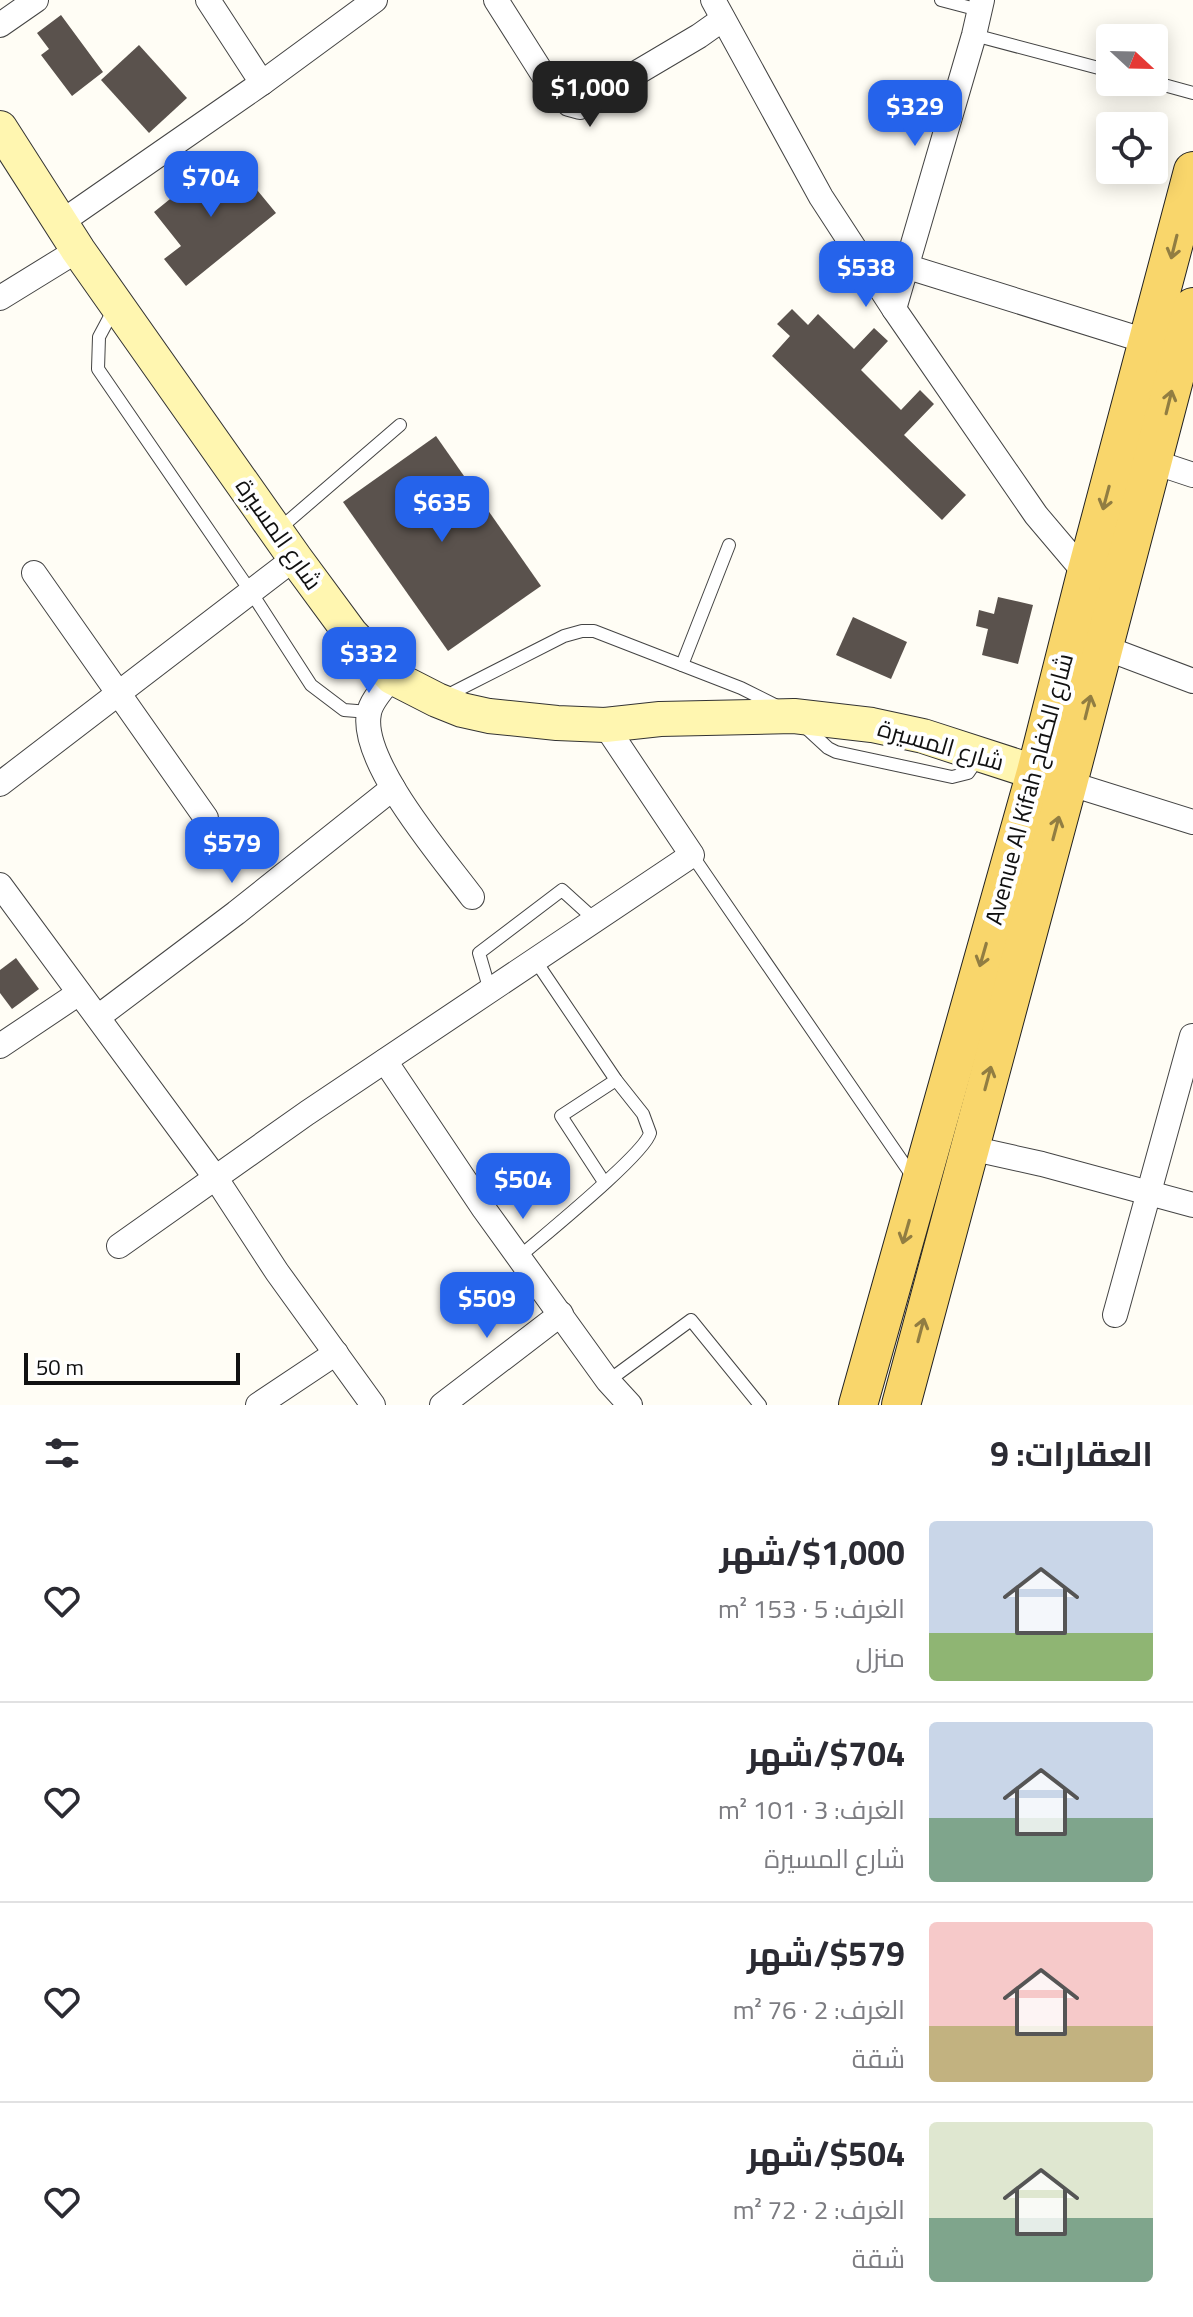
<!DOCTYPE html>
<html lang="ar">
<head>
<meta charset="utf-8">
<style>
	:root { --surface:#fff; --page:#f2f2f3; --text:#2b2b33; --muted:#7c7c81; --line:#e1e1e2; --accent:#2563eb }
	body { margin:0; font-family:Georgia,Cairo,serif; background:var(--page); color:var(--text); direction:rtl; height:100vh; display:flex; flex-direction:column; font-size:30px; white-space:nowrap }
	* { box-sizing:border-box; margin:0 }
	p { font-size:26px; color:var(--muted) }
	.icon { flex:none; width:44px; height:44px; fill:none; stroke:currentColor; stroke-width:2; stroke-linecap:round; stroke-linejoin:round }
	.map { position:relative; height:1405px; overflow:hidden; direction:ltr }
	.sheet { display:flex; flex-direction:column; background:var(--surface); flex:1 }
	.sheet>* { flex:none }
	.needle { width:52px; rotate:112deg }
	.tools { position:absolute; left:1096px; top:24px; display:grid; gap:16px }
	.tools a { display:grid; place-items:center; width:72px; height:72px; border-radius:8px; background:var(--surface); box-shadow:0 4px 20px #0003; font-size:40px }
	.scale { position:absolute; left:24px; bottom:20px; width:216px; box-sizing:border-box; padding-left:8px; border:4px solid #111; border-top:0; font-size:22px; line-height:28px; white-space:nowrap; color:#111; -webkit-text-stroke:6px #fff; paint-order:stroke }
	.price { position:absolute; translate:-50% -68px; padding:0 18px; border-radius:16px; background:var(--accent); color:#fff; font-size:26px; line-height:52px; filter:drop-shadow(0 2px 4px #0008) }
	.price::after { content:''; position:absolute; left:50%; top:48px; width:24px; height:18px; margin-left:-12px; background:inherit; clip-path:polygon(0 0,100% 0,50% 100%) }
	.price.on { background:#222; color:#fff }
	ul { padding:0; list-style:none }
	li { display:flex; align-items:center; gap:24px; height:200px; padding:0 40px }
	li+li { border-top:2px solid var(--line) }
	li span { display:grid; place-items:center; flex:none; width:224px; height:160px; border-radius:8px; color:#555 }
	li>.icon { margin-inline-start:auto }
	span .icon { width:96px; height:96px; fill:#fffc; stroke-width:1 }
	li b { font-size:34px }
	h2 { display:flex; justify-content:space-between; align-items:center; height:96px; padding:0 40px; font-size:34px }
	.map>svg:first-child { display:block }
</style>
</head>
<body>
<div class="map">
<svg width="1193" height="1405" viewBox="0 0 1193 1405">
	<rect width="100%" height="100%" fill="#fffdf5"/>
	<g fill="#5a524d">
		<path d="M 61,15 L 103,72 L 72,96 L 41,55 L 49,49 L 37,33 Z"/>
		<path d="M 139,45 L 187,98 L 149,133 L 101,80 Z"/>
		<path d="M 217,161 L 229,176 L 239,168 L 276,213 L 186,286 L 164,259 L 181,246 L 154,212 Z"/>
		<path d="M 792,309 L 808,325 L 818,314 L 854,349 L 874,328 L 888,341 L 861,370 L 901,410 L 920,390 L 934,404 L 904,435 L 966,495 L 942,520 L 772,356 L 790,336 L 777,324 Z"/>
		<path d="M 436,436 L 541,586 L 448,651 L 343,502 Z"/>
		<path d="M 998,597 L 1033,605 L 1018,664 L 982,655 L 988,629 L 976,626 L 979,610 L 994,614 Z"/>
		<path d="M 853,617 L 907,642 L 891,679 L 836,655 Z"/>
		<path d="M 16,958 L 39,989 L 12,1009 L 0,993 L 0,970 Z"/>
	</g>
	<g fill="none" stroke-linecap="round" stroke-linejoin="round">
		<defs>
			<g id="lane">
				<path d="M 941,0 L 979,10"/>
				<path d="M 974,35 L 1110,71"/>
				<path d="M 1153,82 L 1193,93"/>
				<path d="M 115,307 L 99,337 L 98,369 L 251,592 L 311,685 L 344,710 L 369,712"/>
				<path d="M 278,530 L 400,425"/>
				<path d="M 682,665 L 729,545"/>
				<path d="M 444,697 L 564,636 L 582,631 L 594,631 L 741,688 L 779,707"/>
				<path d="M 803,725 L 828,748 L 836,752 L 952,777 L 968,773 L 979,757"/>
				<path d="M 692,855 L 913,1177"/>
				<path d="M 490,991 L 479,953 L 562,890 L 594,919"/>
				<path d="M 604,1182 L 561,1116 L 616,1080"/>
				<path d="M 519,1257 C 542,1237 645,1154 650,1133 L 643,1114 L 616,1080 L 535,960"/>
				<path d="M 608,1381 L 691,1320 L 760,1405"/>
			</g>
			<g id="street">
				<path d="M 208,0 L 262,83"/>
				<path d="M 496,0 L 551,87 L 569,104 L 580,107 L 602,98 L 628,78 L 699,36 L 723,19"/>
				<path d="M 713,0 L 821,197 L 894,309 L 1036,515 L 1086,574"/>
				<path d="M 0,25 L 36,0"/>
				<path d="M 60,223 L 262,83 L 375,0"/>
				<path d="M 905,266 L 1146,341"/>
				<path d="M 0,298 L 78,250"/>
				<path d="M 894,309 L 974,35 L 982,0"/>
				<path d="M 1154,462 L 1193,475"/>
				<path d="M 34,573 L 206,818"/>
				<path d="M 1103,647 L 1193,681"/>
				<path d="M 392,677 C 385,687 371,700 369,713 C 359,761 443,858 472,897"/>
				<path d="M 1068,783 L 1193,822"/>
				<path d="M 0,784 L 295,558"/>
				<path d="M 0,885 L 215,1177 L 277,1272 L 373,1405"/>
				<path d="M 98,1017 L 236,913 L 393,788"/>
				<path d="M 0,1046 L 79,993"/>
				<path d="M 385,1061 L 484,1209 L 608,1381 L 630,1405"/>
				<path d="M 970,1148 L 1042,1164 L 1193,1205"/>
				<path d="M 119,1246 L 307,1113 L 692,855 L 605,725"/>
				<path d="M 1115,1315 L 1192,1036"/>
				<path d="M 258,1405 L 336,1353"/>
				<path d="M 442,1405 L 561,1314"/>
			</g>
			<path id="secondary" d="M 0,128 L 78,250 L 295,558 L 351,634 L 392,677 L 437,700 L 462,710 L 489,716 L 557,723 L 605,725 L 660,719 L 794,716 L 872,725 L 923,736 L 1062,781"/>
			<g id="primary">
				<path d="M 858,1405 L 1036,772 L 1086,574 L 1193,171"/>
				<path d="M 901,1405 L 1068,783 L 1193,307"/>
			</g>
		</defs>
		<use href="#lane" stroke="#444" stroke-width="14"/>
		<use href="#street" stroke="#444" stroke-width="26"/>
		<use href="#secondary" stroke="#333" stroke-width="36"/>
		<use href="#primary" stroke="#222" stroke-width="40"/>
		<use href="#lane" stroke="#fff" stroke-width="12"/>
		<use href="#street" stroke="#fff" stroke-width="24"/>
		<use href="#secondary" stroke="#fff6b0" stroke-width="34"/>
		<use href="#primary" stroke="#f9d66b" stroke-width="38"/>
	</g>
	<defs><path id="oneway-shaft" d="M-6 0H5M1.5-3L5.5 0L1.5 3" fill="none" stroke-width="1.6" stroke-linecap="round" stroke-linejoin="round" transform="scale(2)"/></defs>
	<g stroke="#917d42">
		<use href="#oneway-shaft" transform="translate(1174 247) rotate(104)"/>
		<use href="#oneway-shaft" transform="translate(1169 402) rotate(-76)"/>
		<use href="#oneway-shaft" transform="translate(1106 498) rotate(105)"/>
		<use href="#oneway-shaft" transform="translate(1088 707) rotate(-76)"/>
		<use href="#oneway-shaft" transform="translate(1056 828) rotate(-75)"/>
		<use href="#oneway-shaft" transform="translate(983 955) rotate(106)"/>
		<use href="#oneway-shaft" transform="translate(988 1078) rotate(-75)"/>
		<use href="#oneway-shaft" transform="translate(906 1232) rotate(106)"/>
		<use href="#oneway-shaft" transform="translate(921 1330) rotate(-75)"/>
	</g>
	<g text-anchor="middle" dominant-baseline="central" stroke-width="8" stroke-linejoin="round" paint-order="stroke">
		<g font-size="24" fill="#111" stroke="#fff">
			<text transform="translate(279 534) rotate(55)">شارع المسيرة</text>
			<text transform="translate(941 745) rotate(16)">شارع المسيرة</text>
			<text transform="translate(1029 789) rotate(-75)">Avenue Al Kifah شارع الكفاح</text>
		</g>
	</g>
</svg>
<div class="tools">
<a><svg class="needle" viewBox="-14 -14 28 28"><path d="M0-13l5 13h-10z" fill="#e53935"/><path d="M0 13l5-13h-10z" fill="#7c7c81"/></svg></a>
<a><svg class="icon" aria-label="locate" viewBox="0 0 24 24"><circle cx="12" cy="12" r="6"/><path d="M12 2v4M12 18v4M2 12h4M18 12h4"/></svg></a>
</div>
<div class="scale">50 m</div>
<b class="price on" style="left:590px;top:129px">$1,000</b>
<b class="price" style="left:915px;top:148px">$329</b>
<b class="price" style="left:211px;top:219px">$704</b>
<b class="price" style="left:866px;top:309px">$538</b>
<b class="price" style="left:442px;top:544px">$635</b>
<b class="price" style="left:369px;top:695px">$332</b>
<b class="price" style="left:232px;top:885px">$579</b>
<b class="price" style="left:523px;top:1221px">$504</b>
<b class="price" style="left:487px;top:1340px">$509</b>
</div>
<section class="sheet">
<h2>العقارات: 9<svg class="icon" aria-label="filters" viewBox="0 0 24 24"><path d="M4 7h16M4 17h16"/><circle cx="9" cy="7" r="2"/><circle cx="15" cy="17" r="2"/></svg></h2>
<ul>
<li><span style="background:linear-gradient(#c9d6e8 70%,#8fb573 0)"><svg class="icon" aria-label="home" viewBox="0 0 24 24"><path d="M3 11l9-7 9 7M6 9v11h12V9"/></svg></span><div><b>$1,000/شهر</b><p>الغرف: 5 · 153 m²</p><p>منزل</p></div><svg class="icon" aria-label="heart" viewBox="0 0 24 24"><path d="M12 20l-8-8c-3-5 5-10 8-4 3-6 11-1 8 4z"/></svg></li>
<li><span style="background:linear-gradient(#c9d6e8 60%,#7fa58c 0)"><svg class="icon" aria-label="home" viewBox="0 0 24 24"><path d="M3 11l9-7 9 7M6 9v11h12V9"/></svg></span><div><b>$704/شهر</b><p>الغرف: 3 · 101 m²</p><p>شارع المسيرة</p></div><svg class="icon" aria-label="heart" viewBox="0 0 24 24"><path d="M12 20l-8-8c-3-5 5-10 8-4 3-6 11-1 8 4z"/></svg></li>
<li><span style="background:linear-gradient(#f6c9c9 65%,#c2b280 0)"><svg class="icon" aria-label="home" viewBox="0 0 24 24"><path d="M3 11l9-7 9 7M6 9v11h12V9"/></svg></span><div><b>$579/شهر</b><p>الغرف: 2 · 76 m²</p><p>شقة</p></div><svg class="icon" aria-label="heart" viewBox="0 0 24 24"><path d="M12 20l-8-8c-3-5 5-10 8-4 3-6 11-1 8 4z"/></svg></li>
<li><span style="background:linear-gradient(#dfe7d0 60%,#7fa58c 0)"><svg class="icon" aria-label="home" viewBox="0 0 24 24"><path d="M3 11l9-7 9 7M6 9v11h12V9"/></svg></span><div><b>$504/شهر</b><p>الغرف: 2 · 72 m²</p><p>شقة</p></div><svg class="icon" aria-label="heart" viewBox="0 0 24 24"><path d="M12 20l-8-8c-3-5 5-10 8-4 3-6 11-1 8 4z"/></svg></li>
</ul>
</section>
</body>
</html>
